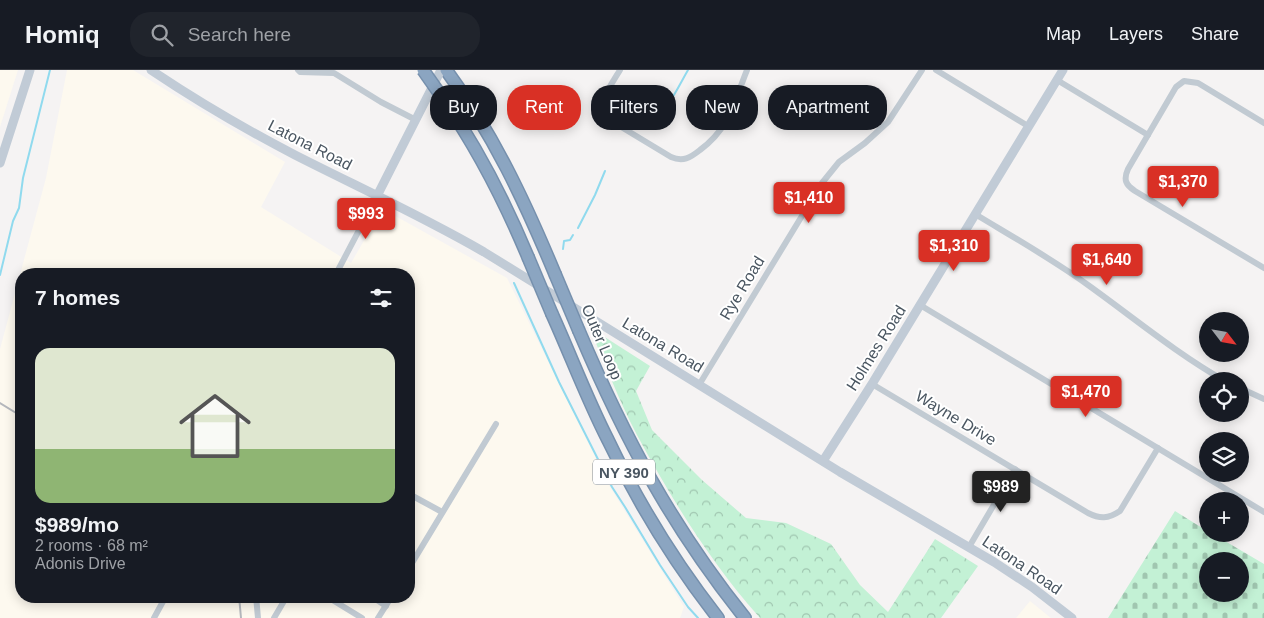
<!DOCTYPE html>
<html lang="en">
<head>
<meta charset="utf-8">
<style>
	:root { --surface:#171b24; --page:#20242c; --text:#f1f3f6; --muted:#9ea1a6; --line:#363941; --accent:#d93025 }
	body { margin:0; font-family:Arial,sans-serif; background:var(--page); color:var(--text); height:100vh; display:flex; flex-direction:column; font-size:19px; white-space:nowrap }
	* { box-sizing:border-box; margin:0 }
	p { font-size:16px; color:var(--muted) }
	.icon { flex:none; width:28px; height:28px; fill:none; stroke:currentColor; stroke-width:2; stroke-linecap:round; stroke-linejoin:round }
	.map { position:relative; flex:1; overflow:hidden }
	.drawer { position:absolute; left:15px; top:198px; width:400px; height:335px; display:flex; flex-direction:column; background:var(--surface); border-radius:20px; box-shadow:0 2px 12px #0003 }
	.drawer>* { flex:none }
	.banner { position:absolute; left:430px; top:15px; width:475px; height:45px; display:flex; gap:10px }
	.needle { width:32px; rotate:121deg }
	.fabs { position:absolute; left:1199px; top:242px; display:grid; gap:10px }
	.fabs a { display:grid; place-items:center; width:50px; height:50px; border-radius:50%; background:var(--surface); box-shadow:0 2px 12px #0003; font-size:25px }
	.price { position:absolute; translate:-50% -42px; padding:0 11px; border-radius:5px; background:var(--accent); color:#fff; font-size:16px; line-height:32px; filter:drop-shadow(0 1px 2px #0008) }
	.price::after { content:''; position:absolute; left:50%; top:30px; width:15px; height:11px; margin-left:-8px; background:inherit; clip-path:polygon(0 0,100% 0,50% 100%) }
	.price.active { background:#222; color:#fff }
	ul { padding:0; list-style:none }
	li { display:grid; align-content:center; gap:10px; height:265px; padding:0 20px }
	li+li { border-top:1px solid var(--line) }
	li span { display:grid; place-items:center; height:155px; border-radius:15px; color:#555 }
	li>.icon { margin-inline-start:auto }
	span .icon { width:90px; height:90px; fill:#fffc; stroke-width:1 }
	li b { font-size:21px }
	h2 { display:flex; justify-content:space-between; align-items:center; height:60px; padding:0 20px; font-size:21px }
	.pill { padding:0 18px; border-radius:20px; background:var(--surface); box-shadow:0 2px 12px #0003; font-size:18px; line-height:45px }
	.pill.active { background:var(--accent); color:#fff }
	header { display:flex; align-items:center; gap:30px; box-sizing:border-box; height:70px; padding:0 25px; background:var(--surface); border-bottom:1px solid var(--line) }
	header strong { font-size:24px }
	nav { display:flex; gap:28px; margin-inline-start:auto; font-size:18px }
	.search { width:350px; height:45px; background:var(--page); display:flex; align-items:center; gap:12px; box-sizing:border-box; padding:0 18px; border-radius:20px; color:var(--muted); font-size:19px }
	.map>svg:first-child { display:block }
</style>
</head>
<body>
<header>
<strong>Homiq</strong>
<div class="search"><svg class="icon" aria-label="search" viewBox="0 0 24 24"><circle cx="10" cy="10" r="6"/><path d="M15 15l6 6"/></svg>Search here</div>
<nav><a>Map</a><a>Layers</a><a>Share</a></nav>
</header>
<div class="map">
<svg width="1264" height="548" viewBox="0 0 1264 548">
	<defs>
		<pattern id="forest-crowns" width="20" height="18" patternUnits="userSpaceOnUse" patternTransform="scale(1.25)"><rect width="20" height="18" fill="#c3f1d5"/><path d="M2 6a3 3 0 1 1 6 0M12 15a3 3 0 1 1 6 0" fill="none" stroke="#a0c6b0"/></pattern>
		<pattern id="cemetery-stones" width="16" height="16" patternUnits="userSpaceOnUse" patternTransform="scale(1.25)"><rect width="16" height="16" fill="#c3f1d5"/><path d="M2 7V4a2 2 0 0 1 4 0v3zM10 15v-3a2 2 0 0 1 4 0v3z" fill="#a0c6b0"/></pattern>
	</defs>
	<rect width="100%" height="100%" fill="#f5f3f3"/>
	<g fill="#fdf9ef" fill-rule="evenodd">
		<path d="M 0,0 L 18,0 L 0,57 Z"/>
		<path d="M 67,0 L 133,0 L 285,92 L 261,137 L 351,193 L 376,150 L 384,143 L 390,143 L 507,208 L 610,417 L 684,537 L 680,548 L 0,548 L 0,279 L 46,108 ZM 21,204 L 409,204 L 409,526 L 21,526 Z"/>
		<path d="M 1030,531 L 1051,548 L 1016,548 Z"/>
	</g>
	<path fill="url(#forest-crowns)" d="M 589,257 L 650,296 L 636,321 L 652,360 L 702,410 L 746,448 L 786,453 L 831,474 L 860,515 L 888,542 L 935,469 L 978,496 L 941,548 L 760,548 C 711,493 672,430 637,365 C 619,331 605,293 589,257 Z"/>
	<path fill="url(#cemetery-stones)" fill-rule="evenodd" d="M 1175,441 L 1207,461 L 1208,464 L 1213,464 L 1264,494 L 1264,548 L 1108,548 ZM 1208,491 L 1240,491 L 1240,524 L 1208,524 Z"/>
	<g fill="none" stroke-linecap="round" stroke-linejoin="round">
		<g stroke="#90daee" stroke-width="2">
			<path d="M 649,52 C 668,41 677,19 688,0"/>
			<path d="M 578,158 L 595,125 L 605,101"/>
			<path d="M 563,179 L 564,171 L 570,170 L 573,165"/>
			<path d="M 0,205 L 13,151 L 19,138 L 23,108 L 50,0"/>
			<path d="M 514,213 L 559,312 L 612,417 L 625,437 L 660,495 L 688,537 L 698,548"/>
		</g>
		<defs>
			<g id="highway">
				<path d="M 446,0 C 493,63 525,132 555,204"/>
				<path d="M 444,30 C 478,79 505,132 528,187"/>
				<path d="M 552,244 C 571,286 587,329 608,370 C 638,433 675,493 718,548"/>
				<path d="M 579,261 C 624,367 672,457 745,548"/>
			</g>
		</defs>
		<use href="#highway" stroke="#7690ad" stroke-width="14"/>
		<g stroke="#c1cad2" stroke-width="6">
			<path d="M 298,0 L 300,2 L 334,3 L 381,32 L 416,50"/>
			<path d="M 620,0 C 610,17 594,35 613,52 L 671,87 C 683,92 690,88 700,80 C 730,58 734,32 747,0"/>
			<path d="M 936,0 L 1028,56"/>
			<path d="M 1057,10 L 1148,65"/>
			<path d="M 1264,53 L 1198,13 L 1184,11 L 1176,17 L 1128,99 C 1123,110 1126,115 1135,121 L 1264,198"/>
			<path d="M 975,144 C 1013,167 1052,189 1088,215 C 1134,248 1176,283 1225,311"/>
			<path d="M 336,204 L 377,126"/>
			<path d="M 920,235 L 1264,442"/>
			<path d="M 872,314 L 1088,443 C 1100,449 1108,449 1120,441 L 1158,378"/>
			<path d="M 699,315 L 822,113 L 839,92 L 865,73 L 888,52 L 922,0"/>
			<path d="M 1240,318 L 1264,329"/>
			<path d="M 409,424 L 442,442"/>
			<path d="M 969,477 L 1015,399"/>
			<path d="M 409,498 L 496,354"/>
			<path d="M 256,526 L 258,548"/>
			<path d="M 326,526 L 362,548"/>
			<path d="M 371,526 L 386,536"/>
			<path d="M 154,548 L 166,526"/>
			<path d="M 274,548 L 287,526"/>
			<path d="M 378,548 L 392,526"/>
		</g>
		<g stroke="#c1cbd6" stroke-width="9">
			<path d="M 151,0 C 197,31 245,59 295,85 C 358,117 422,146 484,182 L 840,402 L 994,492 L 1032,517 L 1072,548"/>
			<path d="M 0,93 L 30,0"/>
			<path d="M 377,126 L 441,0"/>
			<path d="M 823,391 L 872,314 L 1063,0"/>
		</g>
		<use href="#highway" stroke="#8ba5c1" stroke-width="11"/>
		<g stroke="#b5b8bd" stroke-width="2">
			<path d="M 0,333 L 21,346"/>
			<path d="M 239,526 L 241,548"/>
		</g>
		<defs>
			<g id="highway-bridge">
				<path d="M 423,0 L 444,30"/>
				<path d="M 528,187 L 552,244"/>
				<path d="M 555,204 L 579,261"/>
			</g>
		</defs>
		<use href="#highway-bridge" stroke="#7690ad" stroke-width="14" stroke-linecap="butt"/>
		<use href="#highway-bridge" stroke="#8ba5c1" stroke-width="11"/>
	</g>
	<g text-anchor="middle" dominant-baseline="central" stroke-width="4" stroke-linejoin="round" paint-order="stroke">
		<rect fill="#fff" stroke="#808990" stroke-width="1" x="593" y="389.5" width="62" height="25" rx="4"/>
		<g font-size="15" font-weight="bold" fill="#4a5661">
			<text x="624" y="402">NY 390</text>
		</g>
		<g font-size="16" fill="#4a5661" stroke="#fff">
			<text transform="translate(310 75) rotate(27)">Latona Road</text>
			<text transform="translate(742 218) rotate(-59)">Rye Road</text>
			<text transform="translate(602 272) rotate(67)">Outer Loop</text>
			<text transform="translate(663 275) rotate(31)">Latona Road</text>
			<text transform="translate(876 278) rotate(-58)">Holmes Road</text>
			<text transform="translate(956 348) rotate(31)">Wayne Drive</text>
			<text transform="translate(1022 495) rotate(34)">Latona Road</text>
		</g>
	</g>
</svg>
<div class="fabs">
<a><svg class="needle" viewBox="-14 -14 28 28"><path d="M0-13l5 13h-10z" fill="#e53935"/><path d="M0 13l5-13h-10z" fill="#9ea1a6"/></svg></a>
<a><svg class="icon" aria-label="locate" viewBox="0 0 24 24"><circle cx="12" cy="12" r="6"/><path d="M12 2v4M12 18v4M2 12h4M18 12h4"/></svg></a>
<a><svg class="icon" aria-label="layers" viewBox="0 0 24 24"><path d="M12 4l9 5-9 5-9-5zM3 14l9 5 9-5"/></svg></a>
<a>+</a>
<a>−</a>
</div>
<b class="price" style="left:1183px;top:138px">$1,370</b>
<b class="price" style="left:809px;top:154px">$1,410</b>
<b class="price" style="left:366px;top:170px">$993</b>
<b class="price" style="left:954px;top:202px">$1,310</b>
<b class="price" style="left:1107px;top:216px">$1,640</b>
<b class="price" style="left:1086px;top:348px">$1,470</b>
<b class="price active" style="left:1001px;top:443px">$989</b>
<div class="banner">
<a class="pill">Buy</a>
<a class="pill active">Rent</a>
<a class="pill">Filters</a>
<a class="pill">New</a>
<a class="pill">Apartment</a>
</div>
<section class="drawer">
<h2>7 homes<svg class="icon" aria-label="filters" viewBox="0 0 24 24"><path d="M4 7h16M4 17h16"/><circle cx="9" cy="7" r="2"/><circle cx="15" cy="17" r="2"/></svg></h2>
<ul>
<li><span style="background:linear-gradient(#dfe7d0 65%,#8fb573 0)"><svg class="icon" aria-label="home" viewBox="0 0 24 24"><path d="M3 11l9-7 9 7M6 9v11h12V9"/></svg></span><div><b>$989/mo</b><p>2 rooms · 68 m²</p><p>Adonis Drive</p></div></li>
</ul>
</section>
</div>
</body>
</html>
